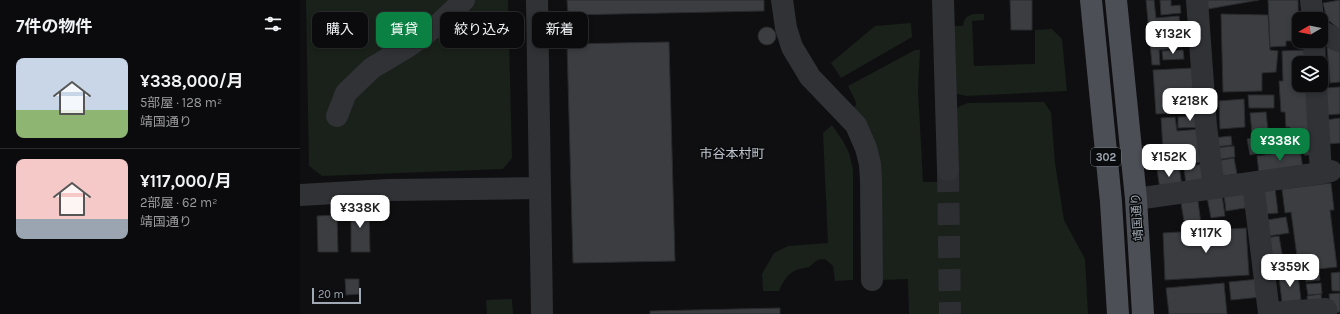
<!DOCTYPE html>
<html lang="ja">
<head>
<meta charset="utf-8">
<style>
	:root { --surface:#0b0b0d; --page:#141416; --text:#f1f3f6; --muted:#9a9b9d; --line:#2b2b2e; --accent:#0b8043 }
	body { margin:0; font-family:Karla,"Noto Sans JP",sans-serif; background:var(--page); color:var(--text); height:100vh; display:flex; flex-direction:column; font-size:15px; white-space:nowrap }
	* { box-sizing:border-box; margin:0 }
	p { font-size:13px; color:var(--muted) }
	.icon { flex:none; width:22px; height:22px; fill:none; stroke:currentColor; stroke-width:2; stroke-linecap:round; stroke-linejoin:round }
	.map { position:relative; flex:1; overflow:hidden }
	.details { display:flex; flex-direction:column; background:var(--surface); width:300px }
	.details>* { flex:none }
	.hud { position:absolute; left:12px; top:12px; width:380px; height:36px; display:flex; gap:8px }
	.needle { width:26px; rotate:260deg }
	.fabs { position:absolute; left:992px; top:12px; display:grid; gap:8px }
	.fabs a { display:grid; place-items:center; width:36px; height:36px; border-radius:8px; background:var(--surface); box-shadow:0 2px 6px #0003,0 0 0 1px var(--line); font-size:20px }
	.scale { position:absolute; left:12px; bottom:10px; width:49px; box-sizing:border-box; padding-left:4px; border:2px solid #9fa8b3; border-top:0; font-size:11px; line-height:14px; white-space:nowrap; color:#9fa8b3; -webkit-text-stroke:3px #0a0b0c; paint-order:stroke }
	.price { position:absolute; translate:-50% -34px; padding:0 9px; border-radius:8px; background:#fff; color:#222; font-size:13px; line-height:26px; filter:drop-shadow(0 1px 2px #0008) }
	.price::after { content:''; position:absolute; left:50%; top:24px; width:12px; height:9px; margin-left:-6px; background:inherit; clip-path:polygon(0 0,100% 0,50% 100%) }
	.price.current { background:var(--accent); color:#fff }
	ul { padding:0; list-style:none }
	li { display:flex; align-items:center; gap:12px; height:100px; padding:0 16px }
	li+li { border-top:1px solid var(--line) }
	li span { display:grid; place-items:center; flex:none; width:112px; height:80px; border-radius:8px; color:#555 }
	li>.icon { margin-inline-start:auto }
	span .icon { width:48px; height:48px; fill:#fffc; stroke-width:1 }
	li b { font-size:17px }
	h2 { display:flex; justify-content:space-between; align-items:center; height:48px; padding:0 16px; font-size:17px }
	.pill { padding:0 14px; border-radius:8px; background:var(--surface); box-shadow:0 2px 6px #0003,0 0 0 1px var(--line); font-size:14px; line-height:36px }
	.pill.current { background:var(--accent); color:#fff }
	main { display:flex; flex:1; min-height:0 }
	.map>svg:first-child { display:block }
</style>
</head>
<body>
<main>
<section class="details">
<h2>7件の物件<svg class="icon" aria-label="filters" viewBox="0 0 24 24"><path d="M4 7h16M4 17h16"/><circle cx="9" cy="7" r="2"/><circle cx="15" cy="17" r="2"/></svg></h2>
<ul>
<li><span style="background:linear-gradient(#c9d6e8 65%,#8fb573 0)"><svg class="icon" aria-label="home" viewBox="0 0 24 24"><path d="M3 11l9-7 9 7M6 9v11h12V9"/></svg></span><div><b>¥338,000/月</b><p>5部屋 · 128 m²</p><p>靖国通り</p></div></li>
<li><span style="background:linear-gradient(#f6c9c9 75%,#9aa5b1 0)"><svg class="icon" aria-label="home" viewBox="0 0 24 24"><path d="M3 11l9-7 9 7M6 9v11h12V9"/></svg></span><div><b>¥117,000/月</b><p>2部屋 · 62 m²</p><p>靖国通り</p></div></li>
</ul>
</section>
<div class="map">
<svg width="1040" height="314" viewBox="0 0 1040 314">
	<rect width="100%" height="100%" fill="#0f0f11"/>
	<g fill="#19211a">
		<path d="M 6,0 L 208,0 L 212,158 L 203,169 L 22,176 L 9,166 Z"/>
		<path d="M 674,14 L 684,14 L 684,20 L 672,21 L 674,66 L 735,64 L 735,30 L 752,29 L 762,39 L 767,91 L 667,96 L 657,94 L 652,89 L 650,26 L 663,26 C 664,18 667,16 674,14 Z"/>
		<path d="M 611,23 L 612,37 L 541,78 L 531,63 L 575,26 Z"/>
		<path d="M 615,50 L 620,50 L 618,90 L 623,182 L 655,182 L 654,111 L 660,106 L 668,103 L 744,102 L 751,112 L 755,163 L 764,220 L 785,259 L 788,314 L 609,314 L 608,279 L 581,280 L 550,111 L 556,105 L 555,100 L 548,86 Z"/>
		<path d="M 532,125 L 543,141 L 549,153 L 553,169 L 553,280 L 535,281 L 533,266 L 525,259 C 514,260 517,261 509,267 C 506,268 503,268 500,269 C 489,271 483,281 479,291 L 463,291 L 462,274 L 474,253 L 488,246 L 528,243 L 523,133 Z"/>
		<path d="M 212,299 L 213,314 L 187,314 L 186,300 Z"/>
	</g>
	<g fill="#3b3d41" stroke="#292a2d">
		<path d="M 267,0 L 464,0 L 464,11 L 268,15 Z"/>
		<path d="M 710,0 L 732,0 L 732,30 L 711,30 Z"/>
		<path d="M 846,0 L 854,0 L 856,18 L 879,16 L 882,47 L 859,50 L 860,65 L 852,65 Z"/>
		<path d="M 860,0 L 871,0 L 871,6 L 880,5 L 881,13 L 861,15 Z"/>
		<path d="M 907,0 L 959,0 L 908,9 Z"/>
		<path d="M 968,0 L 998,0 L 999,41 L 986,41 L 986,46 L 970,47 Z"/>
		<path d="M 1040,0 L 1040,30 L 1028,20 L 1026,16 L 1023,3 Z"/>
		<path d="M 921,14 L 968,15 L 970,50 L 978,51 L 976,72 L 962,73 L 962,91 L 923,92 Z"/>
		<circle cx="467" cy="36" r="9"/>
		<path d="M 369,42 L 375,261 L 273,263 L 267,44 Z"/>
		<path d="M 1027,47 L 1040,52 L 1040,82 L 1030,83 Z"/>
		<path d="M 883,50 L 884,59 L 863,60 L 862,51 Z"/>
		<path d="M 1004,50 L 1005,63 L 999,63 L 999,85 L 1006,85 L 1011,155 L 1004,155 L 1004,145 L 991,146 L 990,127 L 986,127 L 985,112 L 981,112 L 979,81 L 983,81 L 982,51 Z"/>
		<path d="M 893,68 L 896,112 L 856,114 L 853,70 Z"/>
		<path d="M 1040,87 L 1040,114 L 1026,115 L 1023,88 Z"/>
		<path d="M 948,95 L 974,95 L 974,108 L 949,108 Z"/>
		<path d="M 944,99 L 945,127 L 920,129 L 919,101 Z"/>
		<path d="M 966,112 L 968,131 L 952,133 L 950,113 Z"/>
		<path d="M 901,116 L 902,127 L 878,128 L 878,117 Z"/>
		<path d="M 875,117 L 877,131 L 902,129 L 904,162 L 864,165 L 861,118 Z"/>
		<path d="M 1040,118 L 1040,143 L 1028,144 L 1026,120 Z"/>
		<path d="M 971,134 L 975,151 L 950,155 L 947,139 Z"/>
		<path d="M 931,136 L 932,145 L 915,147 L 913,138 Z"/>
		<path d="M 934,146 L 935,157 L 916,160 L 914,148 Z"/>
		<path d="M 1000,150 L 1003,169 L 959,174 L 957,156 Z"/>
		<path d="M 934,158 L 937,174 L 918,177 L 916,161 Z"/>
		<path d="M 904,164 L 907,183 L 886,185 L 884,167 Z"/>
		<path d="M 879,166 L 882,186 L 860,190 L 857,169 Z"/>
		<path d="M 1031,183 L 1034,210 L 1030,210 L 1037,267 L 999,271 L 991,212 L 985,213 L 982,189 Z"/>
		<path d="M 975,188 L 978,213 L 964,214 L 961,190 Z"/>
		<path d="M 949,191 L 951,207 L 926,211 L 924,195 Z"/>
		<path d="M 922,195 L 925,216 L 911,218 L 907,197 Z"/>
		<path d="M 898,201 L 901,224 L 885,227 L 881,203 Z"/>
		<path d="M 69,205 L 70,252 L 51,252 L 51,206 Z"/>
		<path d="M 37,215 L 38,252 L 18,252 L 17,216 Z"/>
		<path d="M 986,217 L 989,233 L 962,237 L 960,221 Z"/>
		<path d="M 946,228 L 949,275 L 865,280 L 863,233 Z"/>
		<path d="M 979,236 L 983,259 L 969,262 L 965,238 Z"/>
		<path d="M 984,261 L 986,275 L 973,277 L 971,263 Z"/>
		<path d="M 1019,271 L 1020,280 L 1006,282 L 1005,273 Z"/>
		<path d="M 1040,272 L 1040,291 L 1032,291 L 1031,273 Z"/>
		<path d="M 998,275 L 1001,300 L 982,302 L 979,277 Z"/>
		<path d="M 45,279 L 59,279 L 59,294 L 46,295 Z"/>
		<path d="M 959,279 L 961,297 L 931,300 L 929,282 Z"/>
		<path d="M 924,283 L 927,314 L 869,314 L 866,288 Z"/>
		<path d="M 1021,283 L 1022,294 L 1008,295 L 1006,284 Z"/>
		<path d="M 1040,293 L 1040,312 L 1031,313 L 1029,294 Z"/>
		<path d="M 1021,294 L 1022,305 L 1008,307 L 1007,296 Z"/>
		<path d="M 480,308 L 480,314 L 350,314 L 350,311 Z"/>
	</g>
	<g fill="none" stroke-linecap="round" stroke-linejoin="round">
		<path stroke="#2c2e31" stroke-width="22" stroke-dasharray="22 11" stroke-linecap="butt" d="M 648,170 L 650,314"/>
		<g stroke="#303236" stroke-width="22">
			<path d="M 237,0 L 242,314"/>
			<path d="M 482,0 L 486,28 L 492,47 L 510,77 L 556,125 L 566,148 L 570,164 L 571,180 L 572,280"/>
			<path d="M 643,0 L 648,170"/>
			<path d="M 897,0 L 906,126 L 914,188"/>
			<path d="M 1011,0 L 1013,19"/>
			<path d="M 1021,31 L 1040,41"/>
			<path d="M 1014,41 L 1015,63"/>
			<path d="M 1016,85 L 1021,173 L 1031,171"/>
			<path d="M 37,116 L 46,93 L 72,68 L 109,46 L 140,23 L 164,0"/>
			<path d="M 953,183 L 969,313 L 1026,309 L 1026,314"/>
			<path d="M 0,195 L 88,190 L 240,188"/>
			<path d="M 836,199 L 1021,173"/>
		</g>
		<g stroke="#4c4f55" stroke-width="22">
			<path d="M 791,0 L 811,202 L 818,314"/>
			<path d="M 816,0 L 836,199 L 843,314"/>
		</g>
	</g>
	<g text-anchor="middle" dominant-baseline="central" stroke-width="3" stroke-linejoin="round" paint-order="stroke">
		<rect fill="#0a0b0c" stroke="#727981" stroke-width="1" x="791" y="148" width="30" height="18" rx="3"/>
		<g font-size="11" font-weight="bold" fill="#9fa8b3">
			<text x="806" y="157">302</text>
		</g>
		<g font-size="12" fill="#9fa8b3" stroke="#0a0b0c">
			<text transform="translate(837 217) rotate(-94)">靖国通り</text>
		</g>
		<g font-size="13" fill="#c0c6cf" stroke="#0a0b0c">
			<text x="432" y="153">市谷本村町</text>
		</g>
	</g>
</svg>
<div class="fabs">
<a><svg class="needle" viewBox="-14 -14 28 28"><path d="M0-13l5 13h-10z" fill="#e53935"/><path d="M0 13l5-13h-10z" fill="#9a9b9d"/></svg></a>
<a><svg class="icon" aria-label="layers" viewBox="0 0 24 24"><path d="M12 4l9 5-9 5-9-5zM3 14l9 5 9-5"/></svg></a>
</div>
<div class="scale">20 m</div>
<b class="price" style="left:873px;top:55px">¥132K</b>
<b class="price" style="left:890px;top:122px">¥218K</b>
<b class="price current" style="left:980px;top:162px">¥338K</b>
<b class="price" style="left:869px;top:178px">¥152K</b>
<b class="price" style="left:60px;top:229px">¥338K</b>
<b class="price" style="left:906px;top:254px">¥117K</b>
<b class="price" style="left:990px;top:288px">¥359K</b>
<div class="hud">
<a class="pill">購入</a>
<a class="pill current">賃貸</a>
<a class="pill">絞り込み</a>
<a class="pill">新着</a>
</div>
</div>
</main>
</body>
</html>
